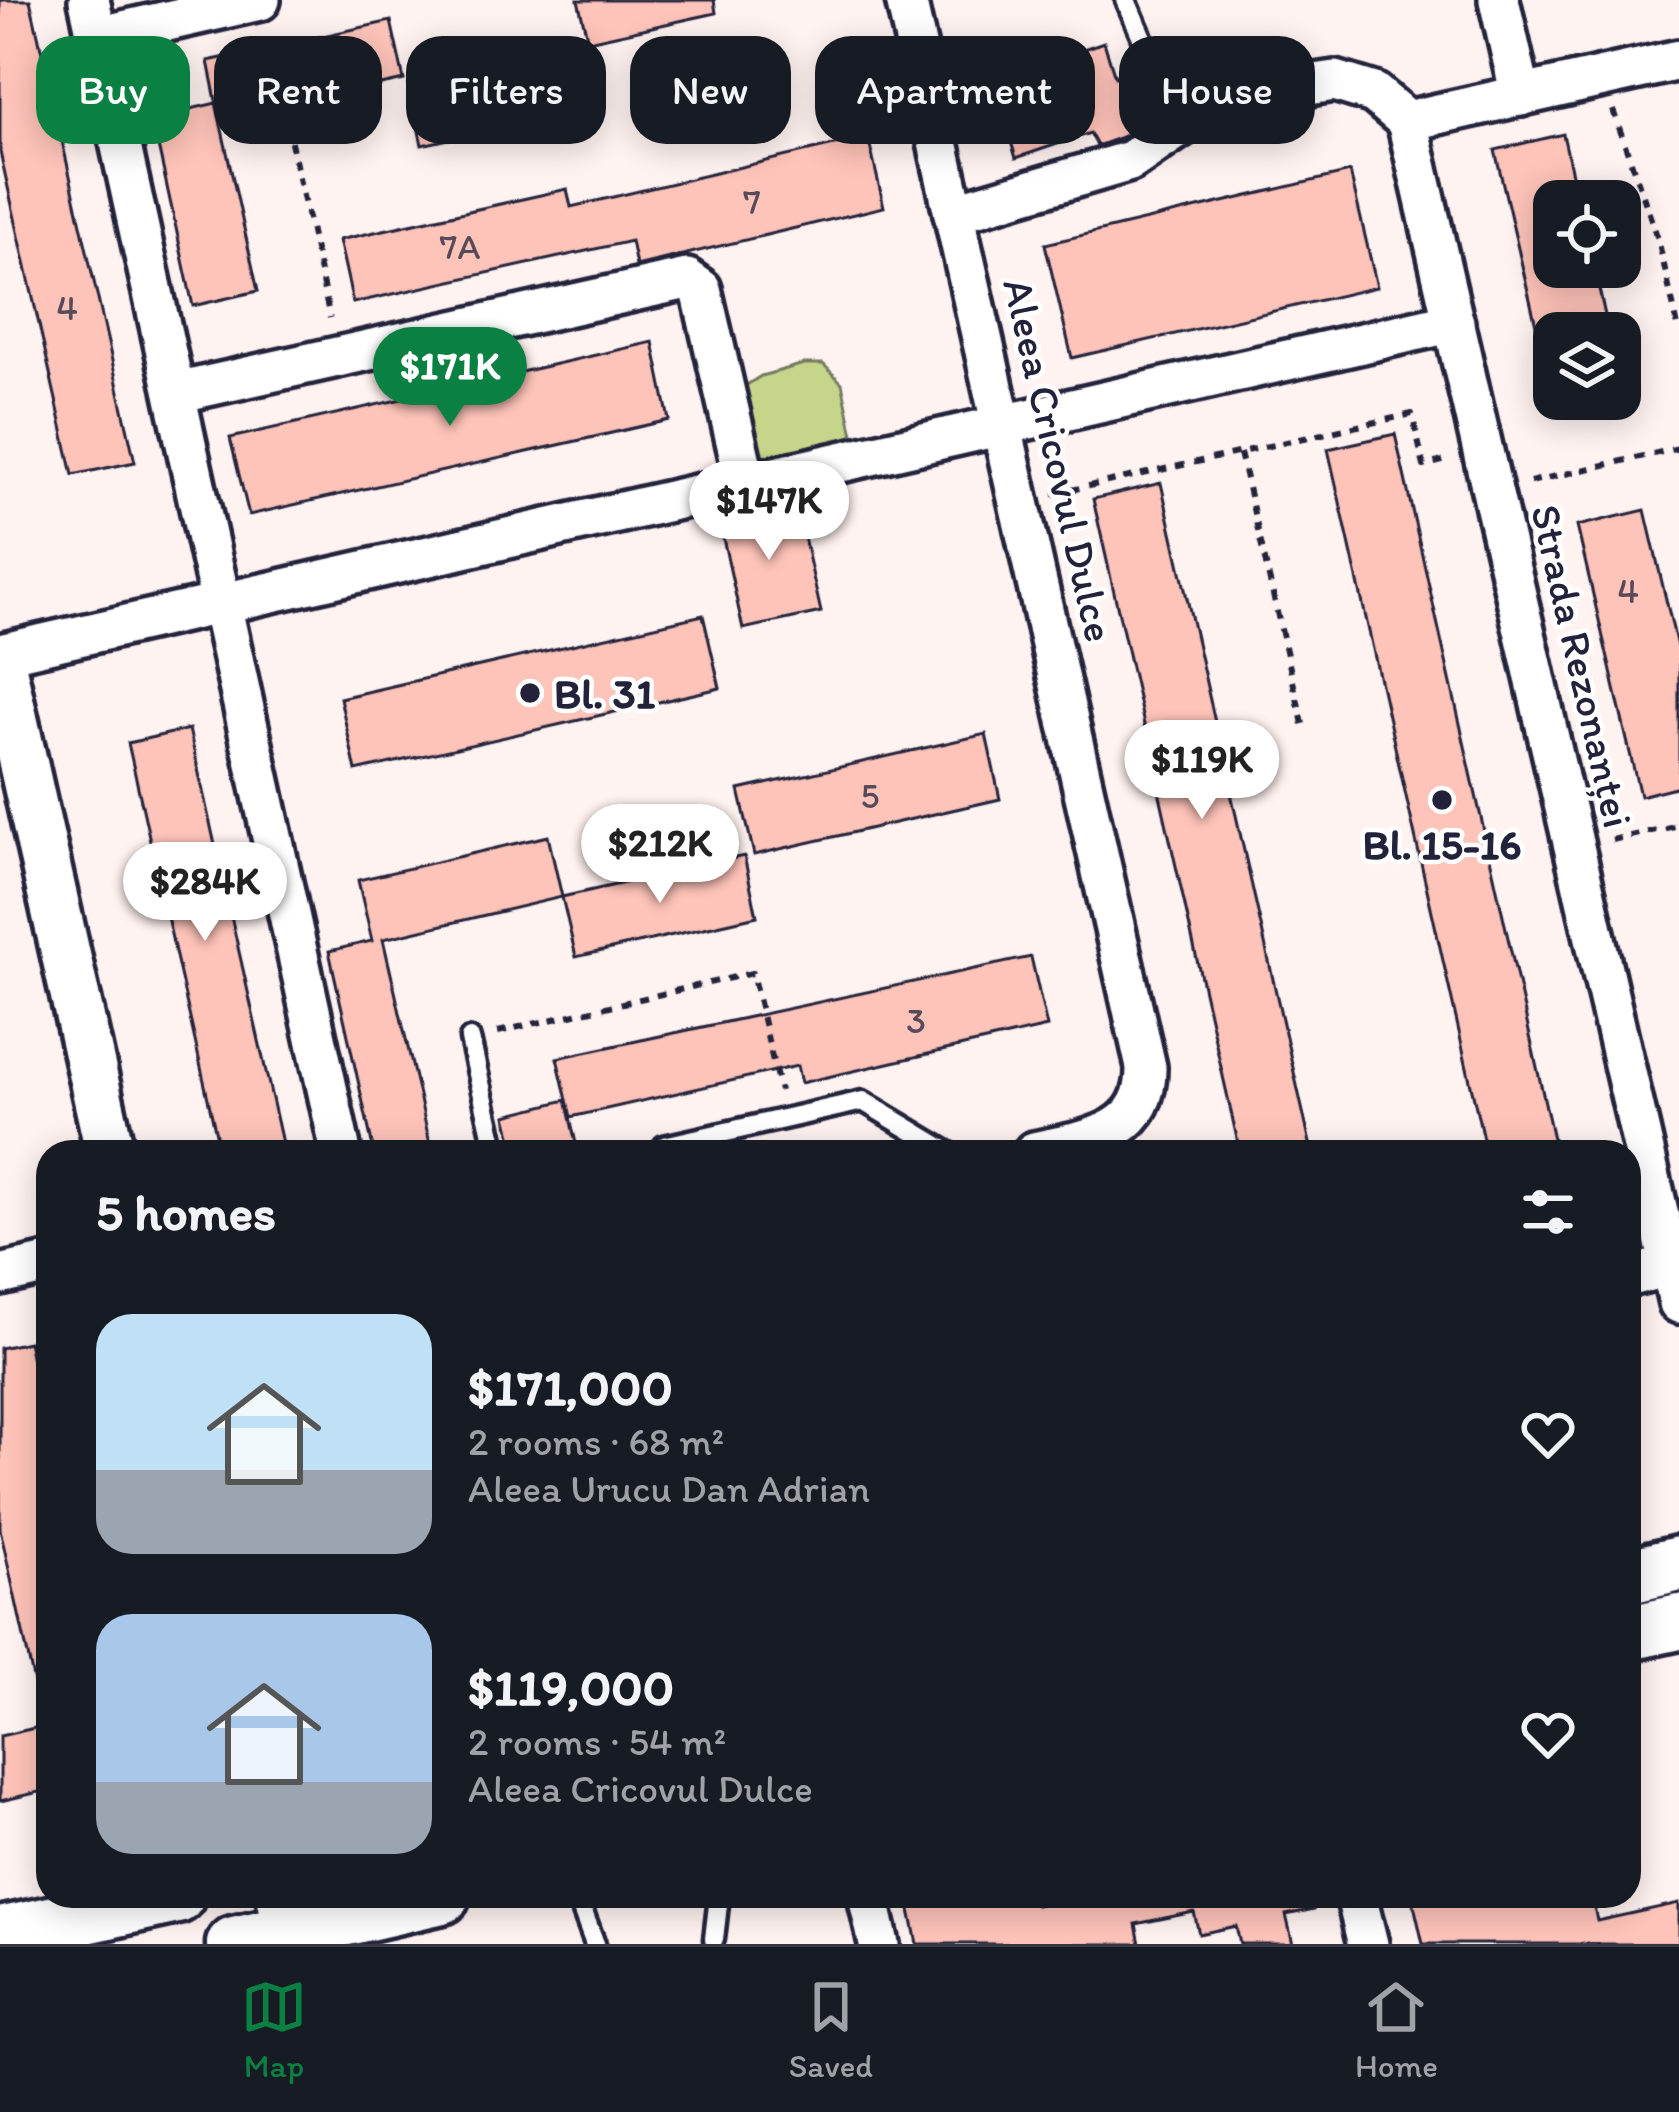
<!DOCTYPE html>
<html lang="en">
<head>
<meta charset="utf-8">
<style>
	:root { --surface:#171b24; --page:#242831; --text:#f1f3f6; --muted:#9ea1a6; --line:#363941; --accent:#0b8043 }
	body { margin:0; font-family:Itim,sans-serif; background:var(--page); color:var(--text); height:100vh; display:flex; flex-direction:column; font-size:45px; white-space:nowrap }
	* { box-sizing:border-box; margin:0 }
	p { font-size:39px; color:var(--muted) }
	.icon { flex:none; width:66px; height:66px; fill:none; stroke:currentColor; stroke-width:2; stroke-linecap:round; stroke-linejoin:round }
	.map { position:relative; flex:1; overflow:hidden }
	.sheet { position:absolute; left:36px; top:1140px; width:1605px; height:768px; display:flex; flex-direction:column; background:var(--surface); border-radius:36px; box-shadow:0 6px 30px #0003 }
	.sheet>* { flex:none }
	.hud { position:absolute; left:36px; top:36px; width:1608px; height:108px; display:flex; gap:24px }
	.fabs { position:absolute; left:1533px; top:180px; display:grid; gap:24px }
	.fabs a { display:grid; place-items:center; width:108px; height:108px; border-radius:24px; background:var(--surface); box-shadow:0 6px 30px #0003; font-size:60px }
	.price { position:absolute; translate:-50% -102px; padding:0 27px; border-radius:42px; background:#fff; color:#222; font-size:39px; line-height:78px; filter:drop-shadow(0 3px 6px #0008) }
	.price::after { content:''; position:absolute; left:50%; top:72px; width:36px; height:27px; margin-left:-18px; background:inherit; clip-path:polygon(0 0,100% 0,50% 100%) }
	.price.current { background:var(--accent); color:#fff }
	ul { padding:0; list-style:none }
	li { display:flex; align-items:center; gap:36px; height:300px; padding:0 60px }
	li span { display:grid; place-items:center; flex:none; width:336px; height:240px; border-radius:36px; color:#555 }
	li>.icon { margin-inline-start:auto }
	span .icon { width:144px; height:144px; fill:#fffc; stroke-width:1 }
	li b { font-size:51px }
	h2 { display:flex; justify-content:space-between; align-items:center; height:144px; padding:0 60px; font-size:51px }
	.pill { padding:0 42px; border-radius:36px; background:var(--surface); box-shadow:0 6px 30px #0003; font-size:42px; line-height:108px }
	.pill.current { background:var(--accent); color:#fff }
	.dock { display:flex; justify-content:space-around; align-items:center; height:168px; border-top:3px solid var(--line); background:var(--surface); font-size:33px; color:var(--muted) }
	.dock a { display:grid; justify-items:center; gap:6px }
	.dock .current { color:var(--accent) }
	.map>svg:first-child { display:block }
</style>
</head>
<body>
<div class="map">
<svg width="1679" height="1944" viewBox="0 0 1679 1944">
	<rect width="100%" height="100%" fill="#fff3f1"/>
	<filter id="ink" filterUnits="userSpaceOnUse"><feTurbulence type="fractalNoise" baseFrequency=".00833" numOctaves="2"/><feDisplacementMap in="SourceGraphic" scale="24" xChannelSelector="R" yChannelSelector="G"/><feConvolveMatrix kernelMatrix="1 2 1 2 8 2 1 2 1" color-interpolation-filters="sRGB"/></filter>
	<g filter="url(#ink)">
		<path fill="#c5d589" stroke="#747c62" stroke-width="3" d="M 804,364 L 823,364 L 842,383 L 858,458 L 746,484 L 726,398 L 761,376 Z"/>
		<g fill="#fec3b9" stroke="#22223b" stroke-width="3">
			<path d="M 0,0 L 30,0 L 135,462 L 73,475 L 0,152 Z"/>
			<path d="M 578,0 L 714,0 L 716,13 L 588,41 Z"/>
			<path d="M 391,21 L 404,80 L 220,120 L 208,61 Z"/>
			<path d="M 1104,42 L 1115,77 L 1141,69 L 1159,112 L 1122,137 L 1097,146 L 1090,133 L 1016,158 L 986,60 L 1023,48 L 1030,67 Z"/>
			<path d="M 590,45 L 604,105 L 422,145 L 409,85 Z"/>
			<path d="M 216,103 L 258,291 L 193,306 L 152,118 Z"/>
			<path d="M 1563,134 L 1578,201 L 1554,201 L 1554,267 L 1594,267 L 1609,333 L 1554,333 L 1554,350 L 1542,351 L 1495,150 Z"/>
			<path d="M 868,137 L 884,207 L 636,266 L 631,241 L 353,303 L 339,240 L 567,189 L 571,207 Z"/>
			<path d="M 1350,172 L 1377,287 L 1072,358 L 1045,244 Z"/>
			<path d="M 653,342 L 669,420 L 249,515 L 230,438 Z"/>
			<path d="M 1395,434 L 1556,1152 L 1486,1152 L 1328,449 Z"/>
			<path d="M 1161,483 L 1312,1152 L 1240,1152 L 1178,875 L 1093,499 Z"/>
			<path d="M 795,497 L 821,612 L 743,629 L 718,515 Z"/>
			<path d="M 1645,510 L 1679,655 L 1679,786 L 1640,796 L 1577,526 Z"/>
			<path d="M 703,615 L 720,688 L 356,771 L 340,698 Z"/>
			<path d="M 189,729 L 284,1152 L 220,1152 L 128,743 Z"/>
			<path d="M 986,734 L 1000,799 L 754,855 L 739,790 Z"/>
			<path d="M 548,836 L 562,897 L 383,939 L 432,1152 L 374,1152 L 329,951 L 372,941 L 358,880 Z"/>
			<path d="M 744,856 L 757,916 L 576,957 L 562,897 Z"/>
			<path d="M 1031,957 L 1047,1027 L 801,1083 L 797,1066 L 571,1117 L 557,1058 Z"/>
			<path d="M 566,1100 L 578,1152 L 515,1152 L 506,1115 Z"/>
			<path d="M 28,1342 L 48,1433 L 48,1685 L 35,1687 L 0,1529 L 0,1348 Z"/>
			<path d="M 48,1725 L 48,1790 L 0,1801 L 0,1736 Z"/>
			<path d="M 951,1896 L 1034,1896 L 1036,1905 L 1077,1896 L 1313,1896 L 1314,1909 L 1286,1915 L 1293,1944 L 1240,1944 L 1236,1926 L 1199,1934 L 1194,1912 L 1136,1924 L 1140,1944 L 917,1944 L 909,1905 Z"/>
			<path d="M 1412,1896 L 1592,1896 L 1597,1921 L 1679,1903 L 1679,1944 L 1423,1944 Z"/>
		</g>
		<g fill="none" stroke-linecap="round" stroke-linejoin="round">
			<defs>
				<g id="service">
					<path d="M 1126,0 L 1181,129"/>
					<path d="M 470,1039 L 496,1152"/>
					<path d="M 664,1146 L 863,1101 L 948,1152"/>
					<path d="M 577,1896 L 595,1944"/>
					<path d="M 714,1939 L 719,1896"/>
				</g>
				<g id="minor">
					<path d="M 89,0 L 341,1152"/>
					<path d="M 906,0 L 1146,1067 C 1147,1135 1088,1140 1034,1152"/>
					<path d="M 1499,0 L 1521,96"/>
					<path d="M 97,37 L 260,0"/>
					<path d="M 1407,121 L 1679,1303"/>
					<path d="M 1407,121 L 1679,60"/>
					<path d="M 954,213 L 1130,161 L 1202,112 L 1225,103 L 1315,84 L 1335,81 L 1374,93 L 1407,121"/>
					<path d="M 176,393 L 687,279 L 701,289 L 746,484"/>
					<path d="M 0,654 L 1454,322"/>
					<path d="M 0,1275 L 48,1264"/>
					<path d="M 1629,1276 L 1679,1264"/>
					<path d="M 868,1896 L 879,1944"/>
					<path d="M 1356,1896 L 1368,1944"/>
				</g>
				<g id="tertiary">
					<path d="M 0,660 L 110,1152"/>
					<path d="M 281,1896 L 289,1931"/>
				</g>
				<g id="secondary">
					<path d="M 1629,1576 L 1679,1564"/>
					<path d="M 1629,1633 L 1679,1622"/>
					<path d="M 0,1935 L 177,1896"/>
					<path d="M 234,1944 L 442,1896"/>
				</g>
			</defs>
			<use href="#service" stroke="#22223b" stroke-width="27"/>
			<use href="#minor" stroke="#22223b" stroke-width="48"/>
			<use href="#tertiary" stroke="#22223b" stroke-width="57"/>
			<use href="#secondary" stroke="#22223b" stroke-width="63"/>
			<g stroke="#22223b" stroke-width="6" stroke-dasharray="9 9" stroke-linecap="butt">
				<path d="M 283,106 L 330,318"/>
				<path d="M 1613,110 L 1658,239 L 1679,331"/>
				<path d="M 1240,453 L 1303,724"/>
				<path d="M 1530,482 L 1679,448"/>
				<path d="M 1053,494 L 1412,414 L 1424,466 L 1450,459"/>
				<path d="M 1612,840 L 1679,825"/>
				<path d="M 498,1032 L 752,973 L 780,1091"/>
			</g>
			<use href="#service" stroke="#fff" stroke-width="18"/>
			<use href="#minor" stroke="#fff" stroke-width="39"/>
			<use href="#tertiary" stroke="#fff" stroke-width="48"/>
			<use href="#secondary" stroke="#fff" stroke-width="54"/>
		</g>
	</g>
	<g fill="#22223b" stroke="#fff" stroke-width="4.5">
		<circle cx="530" cy="693" r="12"/>
		<circle cx="1442" cy="800" r="12"/>
	</g>
	<g text-anchor="middle" dominant-baseline="central" stroke-width="9" stroke-linejoin="round" paint-order="stroke">
		<g font-size="36" fill="#594a5a">
			<text x="752" y="201">7</text>
			<text x="460" y="246">7A</text>
			<text x="67" y="307">4</text>
			<text x="1628" y="590">4</text>
			<text x="870" y="795">5</text>
			<text x="916" y="1020">3</text>
		</g>
		<g font-size="42" fill="#22223b" stroke="#fff">
			<text transform="translate(1059 460) rotate(77)">Aleea Cricovul Dulce</text>
			<text transform="translate(1582 666) rotate(77)">Strada Rezonanței</text>
		</g>
		<g font-size="42" font-weight="bold" fill="#22223b" stroke="#fff" text-anchor="start">
			<text x="554" y="693">Bl. 31</text>
			<text x="1442" y="844" text-anchor="middle">Bl. 15-16</text>
		</g>
	</g>
</svg>
<div class="fabs">
<a><svg class="icon" aria-label="locate" viewBox="0 0 24 24"><circle cx="12" cy="12" r="6"/><path d="M12 2v4M12 18v4M2 12h4M18 12h4"/></svg></a>
<a><svg class="icon" aria-label="layers" viewBox="0 0 24 24"><path d="M12 4l9 5-9 5-9-5zM3 14l9 5 9-5"/></svg></a>
</div>
<b class="price current" style="left:450px;top:429px">$171K</b>
<b class="price" style="left:769px;top:563px">$147K</b>
<b class="price" style="left:1202px;top:822px">$119K</b>
<b class="price" style="left:660px;top:906px">$212K</b>
<b class="price" style="left:205px;top:944px">$284K</b>
<div class="hud">
<a class="pill current">Buy</a>
<a class="pill">Rent</a>
<a class="pill">Filters</a>
<a class="pill">New</a>
<a class="pill">Apartment</a>
<a class="pill">House</a>
</div>
<section class="sheet">
<h2>5 homes<svg class="icon" aria-label="filters" viewBox="0 0 24 24"><path d="M4 7h16M4 17h16"/><circle cx="9" cy="7" r="2"/><circle cx="15" cy="17" r="2"/></svg></h2>
<ul>
<li><span style="background:linear-gradient(#bfe0f5 65%,#9aa5b1 0)"><svg class="icon" aria-label="home" viewBox="0 0 24 24"><path d="M3 11l9-7 9 7M6 9v11h12V9"/></svg></span><div><b>$171,000</b><p>2 rooms · 68 m²</p><p>Aleea Urucu Dan Adrian</p></div><svg class="icon" aria-label="heart" viewBox="0 0 24 24"><path d="M12 20l-8-8c-3-5 5-10 8-4 3-6 11-1 8 4z"/></svg></li>
<li><span style="background:linear-gradient(#a9c7e8 70%,#9aa5b1 0)"><svg class="icon" aria-label="home" viewBox="0 0 24 24"><path d="M3 11l9-7 9 7M6 9v11h12V9"/></svg></span><div><b>$119,000</b><p>2 rooms · 54 m²</p><p>Aleea Cricovul Dulce</p></div><svg class="icon" aria-label="heart" viewBox="0 0 24 24"><path d="M12 20l-8-8c-3-5 5-10 8-4 3-6 11-1 8 4z"/></svg></li>
</ul>
</section>
</div>
<nav class="dock">
<a class="current"><svg class="icon" aria-label="map" viewBox="0 0 24 24"><path d="M3 6l6-2 6 2 6-2v14l-6 2-6-2-6 2zM9 4v14M15 6v14"/></svg>Map</a>
<a><svg class="icon" aria-label="saved" viewBox="0 0 24 24"><path d="M7 4h10v16l-5-4-5 4z"/></svg>Saved</a>
<a><svg class="icon" aria-label="home" viewBox="0 0 24 24"><path d="M3 11l9-7 9 7M6 9v11h12V9"/></svg>Home</a>
</nav>
</body>
</html>
